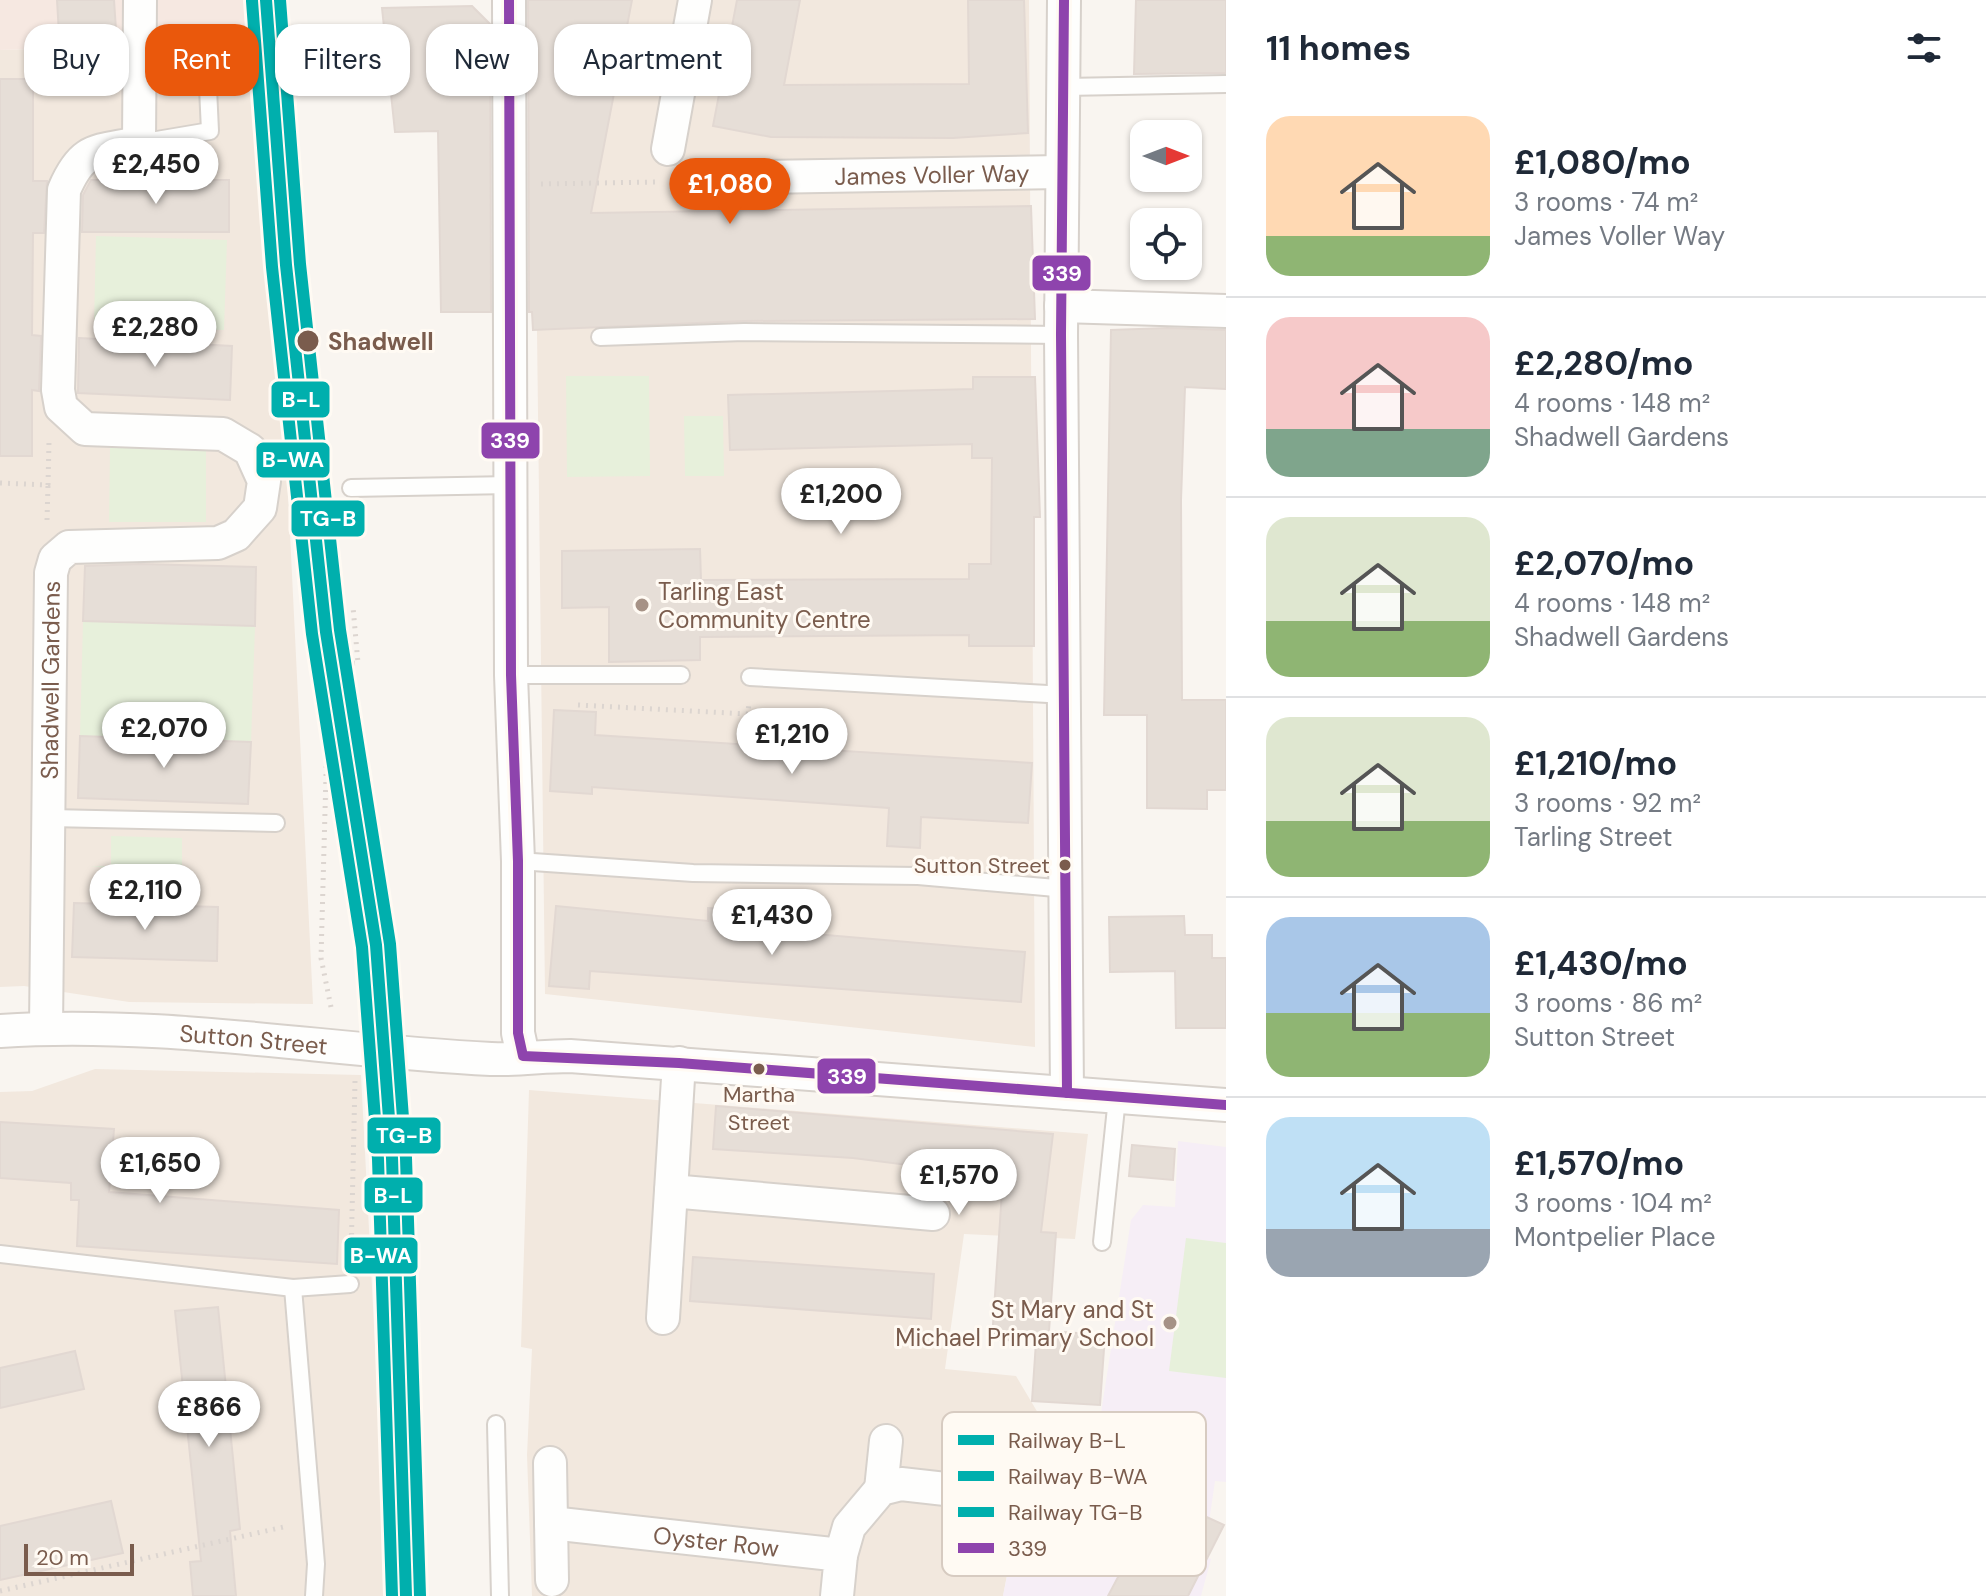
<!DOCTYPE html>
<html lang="en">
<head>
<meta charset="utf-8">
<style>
	:root { --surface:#fff; --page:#f6f6f7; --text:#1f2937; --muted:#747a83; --line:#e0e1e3; --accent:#ea580c }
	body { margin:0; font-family:"DM Sans",sans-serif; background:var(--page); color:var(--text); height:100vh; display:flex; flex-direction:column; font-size:30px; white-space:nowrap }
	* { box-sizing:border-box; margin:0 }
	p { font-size:26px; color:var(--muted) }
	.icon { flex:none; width:44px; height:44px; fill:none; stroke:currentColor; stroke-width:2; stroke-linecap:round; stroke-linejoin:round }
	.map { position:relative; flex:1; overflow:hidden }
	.panel { display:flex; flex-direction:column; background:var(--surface); width:760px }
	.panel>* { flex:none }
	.top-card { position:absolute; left:24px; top:24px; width:760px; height:72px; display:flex; gap:16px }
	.needle { width:52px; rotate:90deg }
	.fabs { position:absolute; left:1130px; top:120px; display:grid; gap:16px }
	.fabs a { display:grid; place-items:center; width:72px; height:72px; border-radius:16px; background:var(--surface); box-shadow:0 2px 6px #0004; font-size:40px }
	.scale { position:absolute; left:24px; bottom:20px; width:110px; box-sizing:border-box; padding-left:8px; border:4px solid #7a5c4d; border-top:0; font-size:22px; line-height:28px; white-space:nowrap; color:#7a5c4d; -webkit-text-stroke:6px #fffaf3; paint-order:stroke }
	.price { position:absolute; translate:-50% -68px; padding:0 18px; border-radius:28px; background:#fff; color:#222; font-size:26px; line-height:52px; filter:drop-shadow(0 2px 4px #0008) }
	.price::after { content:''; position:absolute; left:50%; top:48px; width:24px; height:18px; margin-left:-12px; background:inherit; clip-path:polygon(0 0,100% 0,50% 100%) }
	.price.on { background:var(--accent); color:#fff }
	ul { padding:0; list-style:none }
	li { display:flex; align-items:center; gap:24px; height:200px; padding:0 40px }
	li+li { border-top:2px solid var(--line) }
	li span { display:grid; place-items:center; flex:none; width:224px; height:160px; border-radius:24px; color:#555 }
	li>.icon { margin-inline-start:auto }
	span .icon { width:96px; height:96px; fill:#fffc; stroke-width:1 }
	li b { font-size:34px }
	h2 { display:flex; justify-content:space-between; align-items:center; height:96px; padding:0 40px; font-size:34px }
	.pill { padding:0 28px; border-radius:24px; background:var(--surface); box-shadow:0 2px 6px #0004; font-size:28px; line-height:72px }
	.pill.on { background:var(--accent); color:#fff }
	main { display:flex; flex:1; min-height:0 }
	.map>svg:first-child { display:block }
</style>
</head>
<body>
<main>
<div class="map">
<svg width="1226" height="1596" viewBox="0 0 1226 1596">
	<rect width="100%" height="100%" fill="#f9f5f0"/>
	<g fill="#f2e8de">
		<path d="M 533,0 L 1029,0 L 1035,1047 L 545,994 Z"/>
		<path d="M 262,42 L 273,186 L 313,1004 L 129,1002 L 24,986 L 0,987 L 0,50 Z"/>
		<path d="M 95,1069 L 361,1075 L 388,1596 L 0,1596 L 0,1092 L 32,1091 Z"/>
		<path d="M 529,1090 L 1088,1134 L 1075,1239 L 964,1234 L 945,1369 L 1016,1376 L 1038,1413 L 1003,1596 L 532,1596 L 527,1455 L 532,1349 L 521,1347 Z"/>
	</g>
	<path fill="#f6e8e1" d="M 0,0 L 259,0 L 262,42 L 0,50 Z"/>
	<path fill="#f6eef6" d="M 1178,1141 L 1226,1147 L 1226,1482 L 1215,1481 L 1204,1557 L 1211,1559 L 1201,1596 L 1003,1596 L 1037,1425 L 1099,1426 L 1131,1220 L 1143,1205 L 1175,1207 Z"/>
	<g fill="#e7f0db">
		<path d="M 96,236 L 227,240 L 224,330 L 94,326 Z"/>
		<path d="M 566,376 L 649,376 L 650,476 L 567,477 Z"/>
		<path d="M 684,416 L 723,416 L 724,476 L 685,476 Z"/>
		<path d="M 110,448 L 206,448 L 206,522 L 109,522 Z"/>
		<path d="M 83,621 L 255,626 L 251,742 L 80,736 Z"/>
		<path d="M 111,836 L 182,838 L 182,885 L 109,883 L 108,868 L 90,866 L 111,866 Z"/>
		<path d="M 1186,1238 L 1226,1243 L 1226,1378 L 1169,1371 Z"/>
	</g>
	<g fill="#e6ded7" stroke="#e2d8d2" stroke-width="2">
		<path d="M 57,0 L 114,0 L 116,30 L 59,34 Z"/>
		<path d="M 528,0 L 632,0 L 591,213 L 1031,206 L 1035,319 L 744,321 L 533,330 L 532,312 L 529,312 Z"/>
		<path d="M 737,0 L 800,0 L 784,85 L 969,84 L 968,0 L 1024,0 L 1028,133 L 953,138 L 771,137 L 713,126 Z"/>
		<path d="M 1136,0 L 1226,0 L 1226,73 L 1134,74 Z"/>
		<path d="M 472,6 L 490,24 L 491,312 L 441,312 L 438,131 L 395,132 L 382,8 Z"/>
		<path d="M 0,79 L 33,79 L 33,181 L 47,181 L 44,233 L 33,233 L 32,335 L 41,336 L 39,391 L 32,390 L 32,456 L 0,456 Z"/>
		<path d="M 91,180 L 229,180 L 229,232 L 82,232 L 83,195 Z"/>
		<path d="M 1167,328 L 1226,330 L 1226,389 L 1185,387 L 1181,500 L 1182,700 L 1226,700 L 1226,790 L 1207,790 L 1207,809 L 1147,808 L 1147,715 L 1104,715 L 1111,330 Z"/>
		<path d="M 79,338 L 232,346 L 230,400 L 78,393 Z"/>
		<path d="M 973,377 L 1035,377 L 1040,517 L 1034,517 L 1034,646 L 969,646 L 969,635 L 700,637 L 700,660 L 609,662 L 609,607 L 562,608 L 562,551 L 700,549 L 701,580 L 969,579 L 969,564 L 991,564 L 992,458 L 972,458 L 972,444 L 730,450 L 728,395 L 973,389 Z"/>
		<path d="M 141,564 L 256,567 L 255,626 L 83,621 L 85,566 Z"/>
		<path d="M 554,710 L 596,712 L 595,735 L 1032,763 L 1028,823 L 921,817 L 920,848 L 887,846 L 889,808 L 592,787 L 592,794 L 550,791 Z"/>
		<path d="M 80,736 L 251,742 L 248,804 L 78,798 Z"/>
		<path d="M 74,903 L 218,907 L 217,961 L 72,957 Z"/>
		<path d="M 556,906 L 708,921 L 708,908 L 746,910 L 744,928 L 1025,952 L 1021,1002 L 590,971 L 589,989 L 549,986 Z"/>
		<path d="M 1184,916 L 1185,935 L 1212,935 L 1212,958 L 1226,958 L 1226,1028 L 1176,1028 L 1175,971 L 1110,972 L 1109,917 Z"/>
		<path d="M 716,1106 L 1053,1134 L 1041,1232 L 1056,1233 L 1049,1331 L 1105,1335 L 1100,1405 L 1032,1401 L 1036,1342 L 992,1339 L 1003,1177 L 853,1158 L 713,1149 Z"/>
		<path d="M 0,1122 L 114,1129 L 109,1192 L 339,1210 L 337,1264 L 77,1246 L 79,1200 L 71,1200 L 71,1183 L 0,1178 Z"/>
		<path d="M 1132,1145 L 1175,1149 L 1173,1180 L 1129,1176 Z"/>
		<path d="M 693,1257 L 934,1274 L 931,1319 L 690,1301 Z"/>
		<path d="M 218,1307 L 240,1529 L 230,1531 L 236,1596 L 193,1596 L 190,1562 L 201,1561 L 175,1311 Z"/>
		<path d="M 75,1351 L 84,1389 L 0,1408 L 0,1368 Z"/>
		<path d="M 1161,1496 L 1224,1525 L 1188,1596 L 1108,1596 Z"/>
		<path d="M 111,1501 L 123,1553 L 0,1580 L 0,1526 Z"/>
	</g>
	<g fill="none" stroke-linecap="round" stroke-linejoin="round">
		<defs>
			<g id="service">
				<path d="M 1065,87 L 1226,84"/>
				<path d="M 139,143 L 210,131 L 206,45"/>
				<path d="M 600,337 L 744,332 L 1061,335"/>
				<path d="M 351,488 L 511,485"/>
				<path d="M 511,675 L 681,675"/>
				<path d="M 750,677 L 1066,695"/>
				<path d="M 50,818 L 276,823"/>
				<path d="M 518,861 L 693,873 L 918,876 L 1067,889"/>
				<path d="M 1102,1242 L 1117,1098"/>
				<path d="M 0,1254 L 293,1288 L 350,1284"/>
				<path d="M 293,1288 L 316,1564 L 314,1596"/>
				<path d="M 496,1424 L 500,1596"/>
			</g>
			<g id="minor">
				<path d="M 509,0 L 511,675 L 518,861 L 518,1033 L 523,1056"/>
				<path d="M 1064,0 L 1061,335 L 1067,1093"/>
				<path d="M 668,149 L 695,0"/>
				<path id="s1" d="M 708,178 L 1061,172"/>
				<path d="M 1061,306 L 1226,311"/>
				<path id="s2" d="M 46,1028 L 51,573 L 55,559 L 69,547 L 218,543 L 236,535 L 260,508 L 264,481 L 250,450 L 223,434 L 85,429 L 61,407 L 58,390 L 64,190 C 83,146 96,152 139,143 L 140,0"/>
				<path id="s3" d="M 0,1031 C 163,1020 328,1051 491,1059 C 516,1060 544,1056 570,1056 L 1226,1105"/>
				<path d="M 671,1191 L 933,1214"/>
				<path d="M 663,1318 L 679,1063"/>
				<path d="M 550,1463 L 552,1580"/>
				<path d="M 881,1489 L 886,1441"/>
				<path id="s4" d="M 551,1523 L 841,1555 L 837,1596"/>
				<path d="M 841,1555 L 849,1527 L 881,1489 L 901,1484 L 981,1493"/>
			</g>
		</defs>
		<use href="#service" stroke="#d7d1cb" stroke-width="20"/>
		<use href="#minor" stroke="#d7d1cb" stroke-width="36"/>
		<g stroke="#dcd5d0" stroke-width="5" stroke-dasharray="2 6" stroke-linecap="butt">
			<path d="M 278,0 L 329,665 L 321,958 L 332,1012"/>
			<path d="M 541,184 L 655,182"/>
			<path d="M 292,464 L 313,450"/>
			<path d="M 0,483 L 48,485 L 49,442"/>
			<path d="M 47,520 L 48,485"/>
			<path d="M 329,665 L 358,663 L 353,607"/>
			<path d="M 578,705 L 748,714 L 749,702"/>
			<path d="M 351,1259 L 355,1081"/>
			<path d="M 0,1591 L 288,1526"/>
		</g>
		<use href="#service" stroke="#fefefd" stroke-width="16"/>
		<use href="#minor" stroke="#fefefd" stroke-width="32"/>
		<defs>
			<g id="bus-1">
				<path d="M 509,0 L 511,675 L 518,861 L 518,1033 L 523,1056 L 679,1063 L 1226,1105"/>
				<path d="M 1064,0 L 1061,335 L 1067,1093"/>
			</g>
		</defs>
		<use href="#bus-1" stroke="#fffaf3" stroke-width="16"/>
		<use href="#bus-1" stroke="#8e44ad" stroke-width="10"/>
		<defs>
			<path id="rail-1" d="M 266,0 L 286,265 L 326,632 L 376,945 L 392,1158 L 406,1596"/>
			<path id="rail-2" d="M 252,1 L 272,267 L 312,634 L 362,947 L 378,1159 L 392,1596"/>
			<path id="rail-3" d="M 280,0 L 300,264 L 340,630 L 390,944 L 406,1158 L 420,1596"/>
		</defs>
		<use href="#rail-1" stroke="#fffaf3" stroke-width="18"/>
		<use href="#rail-2" stroke="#fffaf3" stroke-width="18"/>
		<use href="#rail-3" stroke="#fffaf3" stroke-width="18"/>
		<use href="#rail-1" stroke="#00afad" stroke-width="12"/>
		<use href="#rail-2" stroke="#00afad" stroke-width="12"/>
		<use href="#rail-3" stroke="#00afad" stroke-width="12"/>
	</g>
	<g fill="#7a5c4d" stroke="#fffaf3" stroke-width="3">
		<circle cx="308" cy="341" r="12"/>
		<circle cx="1065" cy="865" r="7"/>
		<circle cx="759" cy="1069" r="7"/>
	</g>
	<g fill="#a69286" stroke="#fffaf3" stroke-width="3">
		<circle cx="642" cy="605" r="8"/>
		<circle cx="1170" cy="1323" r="8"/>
	</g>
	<g text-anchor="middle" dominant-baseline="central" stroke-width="6" stroke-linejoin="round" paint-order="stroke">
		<g font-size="22" fill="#7a5c4d" stroke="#fffaf3" text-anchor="end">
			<text x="1050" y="865">Sutton Street</text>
			<text x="759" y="1094" text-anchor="middle">Martha<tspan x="759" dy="28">Street</tspan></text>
		</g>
		<g font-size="24" fill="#7a5c4d" stroke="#fffaf3">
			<text stroke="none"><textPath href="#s1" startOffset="224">James Voller Way</textPath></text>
			<text stroke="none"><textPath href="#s2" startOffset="348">Shadwell Gardens</textPath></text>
			<text stroke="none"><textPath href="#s3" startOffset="254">Sutton Street</textPath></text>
			<text stroke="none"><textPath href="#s4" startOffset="166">Oyster Row</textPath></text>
		</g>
		<g font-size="24" font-weight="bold" fill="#7a5c4d" stroke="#fffaf3" text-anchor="start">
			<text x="328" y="341">Shadwell</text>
		</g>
		<g font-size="24" fill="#7a5c4d" stroke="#fffaf3" text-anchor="start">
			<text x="658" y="591">Tarling East<tspan x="658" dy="28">Community Centre</tspan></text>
			<text x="1154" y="1309" text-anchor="end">St Mary and St<tspan x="1154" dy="28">Michael Primary School</tspan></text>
		</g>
	</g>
	<rect x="942" y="1412" width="264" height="164" rx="12" fill="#fffaf3" stroke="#d7cbc1" stroke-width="2"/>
	<rect x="958" y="1435" width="36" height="10" fill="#00afad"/>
	<rect x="958" y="1471" width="36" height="10" fill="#00afad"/>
	<rect x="958" y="1507" width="36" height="10" fill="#00afad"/>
	<rect x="958" y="1543" width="36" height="10" fill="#8e44ad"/>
	<g font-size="22" fill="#7a5c4d">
		<text x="1008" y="1448">Railway B-L</text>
		<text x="1008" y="1484">Railway B-WA</text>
		<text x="1008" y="1520">Railway TG-B</text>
		<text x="1008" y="1556">339</text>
	</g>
	<g stroke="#fffaf3" stroke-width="3">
		<rect x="1031" y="254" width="61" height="38" rx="8" fill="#8e44ad"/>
		<rect x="270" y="380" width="61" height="39" rx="8" fill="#00afad"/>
		<rect x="480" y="421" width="61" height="39" rx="8" fill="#8e44ad"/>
		<rect x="255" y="441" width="76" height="38" rx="8" fill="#00afad"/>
		<rect x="290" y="499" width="76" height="39" rx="8" fill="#00afad"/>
		<rect x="816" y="1057" width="61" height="38" rx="8" fill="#8e44ad"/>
		<rect x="366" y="1116" width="76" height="39" rx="8" fill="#00afad"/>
		<rect x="363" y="1176" width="61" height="38" rx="8" fill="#00afad"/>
		<rect x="343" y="1236" width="76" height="39" rx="8" fill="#00afad"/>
	</g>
	<g font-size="22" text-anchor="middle" font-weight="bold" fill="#fff">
		<text x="1062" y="281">339</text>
		<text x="301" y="407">B-L</text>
		<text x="510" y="448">339</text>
		<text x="293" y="467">B-WA</text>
		<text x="328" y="526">TG-B</text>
		<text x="847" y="1084">339</text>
		<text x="404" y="1143">TG-B</text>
		<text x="393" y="1203">B-L</text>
		<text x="381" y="1263">B-WA</text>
	</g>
</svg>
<div class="fabs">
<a><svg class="needle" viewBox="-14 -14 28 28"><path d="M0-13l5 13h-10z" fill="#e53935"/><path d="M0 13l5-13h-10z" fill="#747a83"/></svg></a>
<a><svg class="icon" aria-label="locate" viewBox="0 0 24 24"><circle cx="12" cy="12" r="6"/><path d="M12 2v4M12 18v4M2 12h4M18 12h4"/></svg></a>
</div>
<div class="scale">20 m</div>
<b class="price" style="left:156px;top:206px">£2,450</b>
<b class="price on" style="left:730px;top:226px">£1,080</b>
<b class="price" style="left:155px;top:369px">£2,280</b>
<b class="price" style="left:841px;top:536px">£1,200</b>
<b class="price" style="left:164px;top:770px">£2,070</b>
<b class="price" style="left:792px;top:776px">£1,210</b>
<b class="price" style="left:145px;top:932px">£2,110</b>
<b class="price" style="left:772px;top:957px">£1,430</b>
<b class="price" style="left:160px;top:1205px">£1,650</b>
<b class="price" style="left:959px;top:1217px">£1,570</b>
<b class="price" style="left:209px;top:1449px">£866</b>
<div class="top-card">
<a class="pill">Buy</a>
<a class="pill on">Rent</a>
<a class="pill">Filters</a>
<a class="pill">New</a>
<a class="pill">Apartment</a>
</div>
</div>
<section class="panel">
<h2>11 homes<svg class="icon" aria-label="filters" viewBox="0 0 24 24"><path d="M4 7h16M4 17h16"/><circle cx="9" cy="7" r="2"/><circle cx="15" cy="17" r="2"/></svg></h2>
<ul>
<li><span style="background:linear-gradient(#ffd9b3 75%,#8fb573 0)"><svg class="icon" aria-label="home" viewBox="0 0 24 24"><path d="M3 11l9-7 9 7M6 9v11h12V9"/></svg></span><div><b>£1,080/mo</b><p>3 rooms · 74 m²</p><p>James Voller Way</p></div></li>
<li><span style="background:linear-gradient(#f6c9c9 70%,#7fa58c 0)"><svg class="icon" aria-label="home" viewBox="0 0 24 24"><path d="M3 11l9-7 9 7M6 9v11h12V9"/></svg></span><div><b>£2,280/mo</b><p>4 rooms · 148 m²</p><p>Shadwell Gardens</p></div></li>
<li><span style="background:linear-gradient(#dfe7d0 65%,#8fb573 0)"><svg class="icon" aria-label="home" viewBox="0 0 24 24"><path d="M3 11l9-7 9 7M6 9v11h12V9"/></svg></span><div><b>£2,070/mo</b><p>4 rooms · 148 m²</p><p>Shadwell Gardens</p></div></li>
<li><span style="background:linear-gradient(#dfe7d0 65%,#8fb573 0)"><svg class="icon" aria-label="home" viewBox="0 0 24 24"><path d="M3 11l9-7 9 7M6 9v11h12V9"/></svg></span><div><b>£1,210/mo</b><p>3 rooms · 92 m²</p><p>Tarling Street</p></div></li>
<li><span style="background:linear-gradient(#a9c7e8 60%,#8fb573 0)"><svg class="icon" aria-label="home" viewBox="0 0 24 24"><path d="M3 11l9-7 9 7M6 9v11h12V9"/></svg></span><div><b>£1,430/mo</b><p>3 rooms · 86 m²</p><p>Sutton Street</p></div></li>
<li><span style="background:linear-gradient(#bfe0f5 70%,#9aa5b1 0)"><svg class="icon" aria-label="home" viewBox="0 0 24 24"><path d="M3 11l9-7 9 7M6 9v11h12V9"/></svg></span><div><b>£1,570/mo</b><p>3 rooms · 104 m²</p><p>Montpelier Place</p></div></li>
</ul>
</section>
</main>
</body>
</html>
